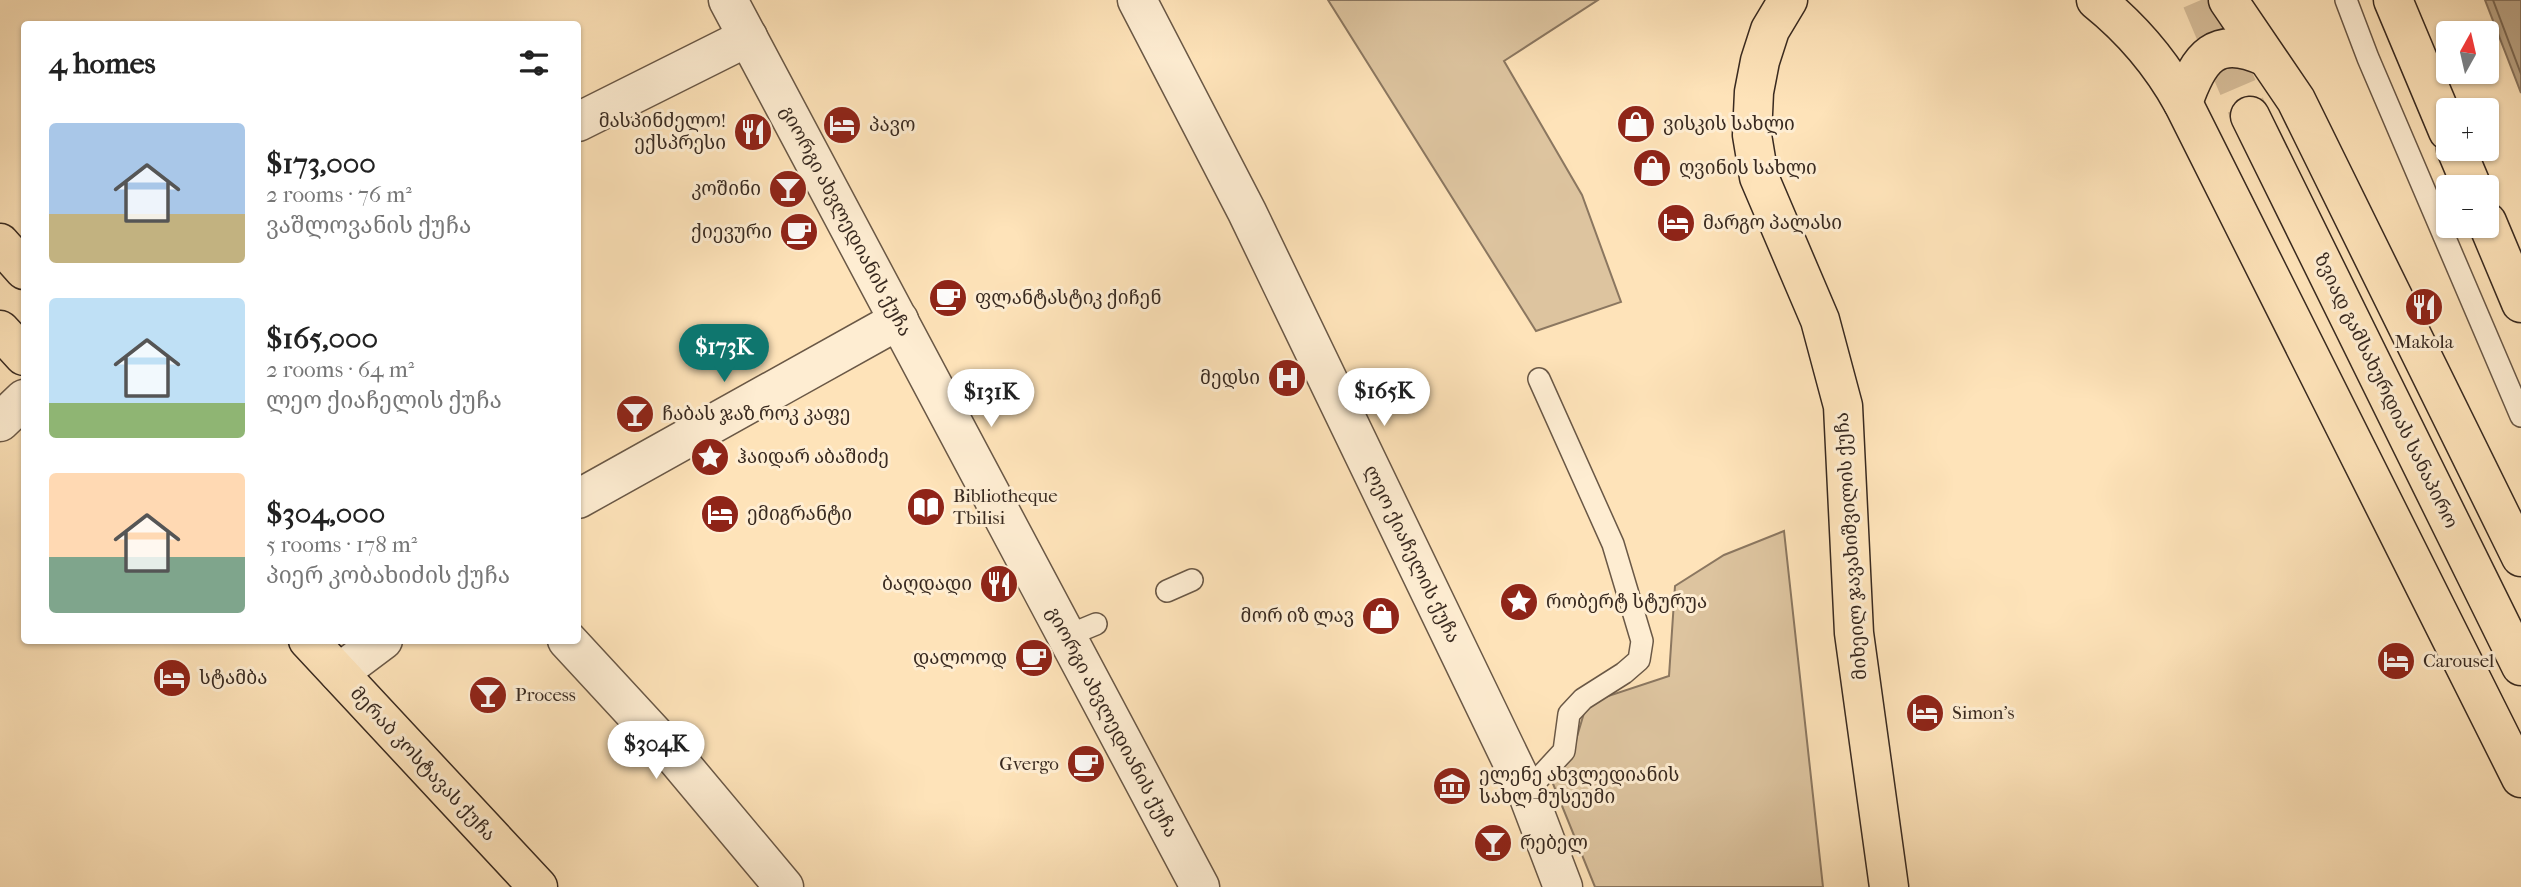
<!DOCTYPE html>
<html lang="en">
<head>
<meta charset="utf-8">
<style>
	:root { --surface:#fff; --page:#f2f2f2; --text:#222; --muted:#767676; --accent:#0f766e }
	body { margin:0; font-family:"IM FELL French Canon","Noto Serif Georgian",serif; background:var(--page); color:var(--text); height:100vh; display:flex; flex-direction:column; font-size:26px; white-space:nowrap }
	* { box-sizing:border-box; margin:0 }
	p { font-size:23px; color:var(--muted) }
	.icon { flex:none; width:38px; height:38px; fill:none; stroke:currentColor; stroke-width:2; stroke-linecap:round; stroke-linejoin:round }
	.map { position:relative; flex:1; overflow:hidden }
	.drawer { position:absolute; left:21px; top:21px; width:560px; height:623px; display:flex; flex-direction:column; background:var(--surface); border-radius:7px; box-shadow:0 2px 5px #0004 }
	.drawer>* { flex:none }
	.needle { width:46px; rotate:8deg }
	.buttons { position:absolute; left:2436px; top:21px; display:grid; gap:14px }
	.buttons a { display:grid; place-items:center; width:63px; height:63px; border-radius:7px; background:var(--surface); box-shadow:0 2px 5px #0004; font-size:35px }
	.price { position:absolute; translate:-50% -60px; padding:0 16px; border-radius:24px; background:#fff; color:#222; font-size:23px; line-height:46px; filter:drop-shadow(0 2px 4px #0008) }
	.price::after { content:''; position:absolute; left:50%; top:42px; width:21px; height:16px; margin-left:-10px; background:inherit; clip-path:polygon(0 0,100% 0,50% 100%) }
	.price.current { background:var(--accent); color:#fff }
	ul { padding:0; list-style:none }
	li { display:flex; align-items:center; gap:21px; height:175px; padding:0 28px }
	li span { display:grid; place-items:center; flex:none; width:196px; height:140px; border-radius:7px; color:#555 }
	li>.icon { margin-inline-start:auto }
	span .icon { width:84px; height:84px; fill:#fffc; stroke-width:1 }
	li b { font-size:30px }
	h2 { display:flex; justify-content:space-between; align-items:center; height:84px; padding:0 28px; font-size:30px }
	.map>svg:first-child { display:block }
</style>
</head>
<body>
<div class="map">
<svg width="2521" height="887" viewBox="0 0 2521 887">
	<rect width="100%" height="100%" fill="#fee3b9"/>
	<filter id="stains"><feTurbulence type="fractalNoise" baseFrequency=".00286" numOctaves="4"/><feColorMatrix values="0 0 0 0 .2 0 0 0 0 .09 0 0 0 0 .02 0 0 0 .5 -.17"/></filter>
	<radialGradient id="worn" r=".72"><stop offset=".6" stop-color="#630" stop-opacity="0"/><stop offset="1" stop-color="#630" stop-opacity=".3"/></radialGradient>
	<g fill="#ddc49f" stroke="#8b7760" stroke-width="2">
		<path d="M 1328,0 L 1598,0 L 1504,61 L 1582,195 L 1621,302 L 1536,331 Z"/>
		<path d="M 1784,531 L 1823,887 L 1595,887 L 1549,774 L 1573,750 L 1587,703 L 1669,676 L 1675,586 L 1724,555 Z"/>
	</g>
	<path fill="#bba485" stroke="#87735d" stroke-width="2" d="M 2485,0 L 2521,0 L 2521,93 Z"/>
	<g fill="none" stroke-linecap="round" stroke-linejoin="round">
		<path stroke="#7a6752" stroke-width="2" d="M 2493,0 L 2521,74"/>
		<path stroke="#d7be9a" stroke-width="38" stroke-dasharray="38 19" stroke-linecap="butt" d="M 2201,0 L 2250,116"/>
		<defs>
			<g id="service">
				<path d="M 2346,0 L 2368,58 L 2521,416"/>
				<path d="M 1167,591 L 1192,580"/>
				<path d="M 1067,636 L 1096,624"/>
				<path d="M 1528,795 L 1539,778 L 1564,751 L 1569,714 L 1583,699 L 1624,673 L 1639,660 L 1642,641 L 1613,544 L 1539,379"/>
			</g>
			<g id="minor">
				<path d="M 728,0 L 1200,887"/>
				<path d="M 1137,0 L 1247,212 L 1528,795 L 1563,887"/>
				<path d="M 578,122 L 748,37"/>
				<path d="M 578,499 L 899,320"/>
				<path d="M 567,640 L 676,758 L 784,887"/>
				<path d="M 339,673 L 383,640"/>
			</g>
			<path id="tertiary" d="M 0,422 L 24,399"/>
			<g id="primary">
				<path d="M 1788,0 L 1770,30 L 1760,61 L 1754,92 L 1752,135 L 1759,177 L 1820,320 L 1843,406 L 1854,633 L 1889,887"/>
				<path d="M 0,243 L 24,270"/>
				<path d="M 0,330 L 24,356"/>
				<path d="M 308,640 L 538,887"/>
			</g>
			<g id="trunk">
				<path d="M 2096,0 C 2132,29 2161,63 2183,103 L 2521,778"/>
				<path d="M 2228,0 L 2296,100 L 2521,557"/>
				<path d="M 2393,0 L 2448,131"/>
				<path d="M 2183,103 C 2199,57 2215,34 2266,57"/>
				<path d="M 2250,116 L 2521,666"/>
				<path d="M 2456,149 L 2472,187"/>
				<path d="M 2487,222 L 2521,303"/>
			</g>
		</defs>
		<use href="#service" stroke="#6a5846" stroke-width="24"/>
		<use href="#minor" stroke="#6a5846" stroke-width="41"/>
		<use href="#tertiary" stroke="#6a5846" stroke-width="41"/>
		<use href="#primary" stroke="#392a20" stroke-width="41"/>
		<use href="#trunk" stroke="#392a20" stroke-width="41"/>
		<use href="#service" stroke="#feedd2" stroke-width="21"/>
		<use href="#minor" stroke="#feedd2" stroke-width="38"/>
		<use href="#tertiary" stroke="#feedd2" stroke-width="38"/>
		<use href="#primary" stroke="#fee3b9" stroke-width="38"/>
		<use href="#trunk" stroke="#fee3b9" stroke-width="38"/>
	</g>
	<defs>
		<symbol id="shop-disc" viewBox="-11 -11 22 22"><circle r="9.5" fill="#8f2418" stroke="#feedd2"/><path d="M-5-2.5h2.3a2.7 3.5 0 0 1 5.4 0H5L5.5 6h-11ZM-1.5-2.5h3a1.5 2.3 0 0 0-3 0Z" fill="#fff"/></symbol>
		<symbol id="hotel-disc" viewBox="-11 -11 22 22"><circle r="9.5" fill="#8f2418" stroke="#feedd2"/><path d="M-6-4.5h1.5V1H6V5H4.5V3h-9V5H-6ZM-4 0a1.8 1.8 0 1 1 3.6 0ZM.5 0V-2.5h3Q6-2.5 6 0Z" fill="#fff"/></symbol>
		<symbol id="restaurant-disc" viewBox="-11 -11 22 22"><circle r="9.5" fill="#8f2418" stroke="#feedd2"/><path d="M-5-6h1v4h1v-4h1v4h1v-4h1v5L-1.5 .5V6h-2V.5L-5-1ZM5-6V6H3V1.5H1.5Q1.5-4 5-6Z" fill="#fff"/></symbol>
		<symbol id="bar-disc" viewBox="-11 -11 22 22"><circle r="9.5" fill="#8f2418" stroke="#feedd2"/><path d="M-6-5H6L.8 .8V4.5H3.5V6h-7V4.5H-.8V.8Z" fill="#fff"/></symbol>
		<symbol id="cafe-disc" viewBox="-11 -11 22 22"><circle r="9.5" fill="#8f2418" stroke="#feedd2"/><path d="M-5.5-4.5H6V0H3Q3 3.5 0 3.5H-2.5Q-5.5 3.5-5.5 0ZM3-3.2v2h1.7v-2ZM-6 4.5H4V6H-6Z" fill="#fff"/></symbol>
		<symbol id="hospital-disc" viewBox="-11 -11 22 22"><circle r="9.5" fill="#8f2418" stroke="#feedd2"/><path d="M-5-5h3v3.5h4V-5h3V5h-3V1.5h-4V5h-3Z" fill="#fff"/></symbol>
		<symbol id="sight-disc" viewBox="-11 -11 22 22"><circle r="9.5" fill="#8f2418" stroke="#feedd2"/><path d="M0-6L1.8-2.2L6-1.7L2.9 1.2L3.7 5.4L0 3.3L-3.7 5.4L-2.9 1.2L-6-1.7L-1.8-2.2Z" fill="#fff"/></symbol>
		<symbol id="library-disc" viewBox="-11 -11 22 22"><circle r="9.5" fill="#8f2418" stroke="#feedd2"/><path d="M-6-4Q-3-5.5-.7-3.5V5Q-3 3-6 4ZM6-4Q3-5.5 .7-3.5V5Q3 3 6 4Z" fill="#fff"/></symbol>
		<symbol id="museum-disc" viewBox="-11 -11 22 22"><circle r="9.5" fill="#8f2418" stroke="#feedd2"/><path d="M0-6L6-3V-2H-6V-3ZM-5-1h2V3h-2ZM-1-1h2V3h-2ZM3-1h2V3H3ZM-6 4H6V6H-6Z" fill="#fff"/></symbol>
	</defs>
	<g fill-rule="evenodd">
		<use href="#shop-disc" x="1614" y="102" width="44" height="44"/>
		<use href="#hotel-disc" x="820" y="103" width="44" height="44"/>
		<use href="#restaurant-disc" x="731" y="110" width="44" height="44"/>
		<use href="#shop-disc" x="1630" y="146" width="44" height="44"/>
		<use href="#bar-disc" x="766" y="167" width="44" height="44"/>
		<use href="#hotel-disc" x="1654" y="201" width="44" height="44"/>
		<use href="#cafe-disc" x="777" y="210" width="44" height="44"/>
		<use href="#cafe-disc" x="926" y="276" width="44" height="44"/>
		<use href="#restaurant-disc" x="2402" y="285" width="44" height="44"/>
		<use href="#hospital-disc" x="1265" y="356" width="44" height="44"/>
		<use href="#bar-disc" x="613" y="392" width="44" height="44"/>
		<use href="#sight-disc" x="688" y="435" width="44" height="44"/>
		<use href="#library-disc" x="904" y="485" width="44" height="44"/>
		<use href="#hotel-disc" x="698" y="492" width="44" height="44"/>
		<use href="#restaurant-disc" x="977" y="562" width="44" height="44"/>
		<use href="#sight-disc" x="1497" y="580" width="44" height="44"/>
		<use href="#shop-disc" x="1359" y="594" width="44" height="44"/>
		<use href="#cafe-disc" x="1012" y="636" width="44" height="44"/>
		<use href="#hotel-disc" x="2374" y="639" width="44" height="44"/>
		<use href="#hotel-disc" x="150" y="656" width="44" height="44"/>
		<use href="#bar-disc" x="466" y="673" width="44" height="44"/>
		<use href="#hotel-disc" x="1903" y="691" width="44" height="44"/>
		<use href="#cafe-disc" x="1064" y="742" width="44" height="44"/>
		<use href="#museum-disc" x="1430" y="764" width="44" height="44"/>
		<use href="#bar-disc" x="1471" y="821" width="44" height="44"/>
	</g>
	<g text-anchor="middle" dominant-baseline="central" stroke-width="6" stroke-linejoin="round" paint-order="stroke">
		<g font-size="19" fill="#392a20" stroke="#feedd2" text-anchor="start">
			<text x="726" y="121" text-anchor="end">მასპინძელო!<tspan x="726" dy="22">ექსპრესი</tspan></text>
			<text x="1663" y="124">ვისკის სახლი</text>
			<text x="869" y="125">პავო</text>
			<text x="1679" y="168">ღვინის სახლი</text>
			<text x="761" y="189" text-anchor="end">კოშინი</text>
			<text x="1703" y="223">მარგო პალასი</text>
			<text x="772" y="232" text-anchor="end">ქიევური</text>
			<text x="975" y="298">ფლანტასტიკ ქიჩენ</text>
			<text x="2424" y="342" text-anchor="middle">Makola</text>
			<text x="1260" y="378" text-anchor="end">მედსი</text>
			<text x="662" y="414">ჩაბას ჯაზ როკ კაფე</text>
			<text x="737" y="457">ჰაიდარ აბაშიძე</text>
			<text x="953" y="496">Bibliotheque<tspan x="953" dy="22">Tbilisi</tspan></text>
			<text x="747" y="514">ემიგრანტი</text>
			<text x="972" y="584" text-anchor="end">ბაღდადი</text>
			<text x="1546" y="602">რობერტ სტურუა</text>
			<text x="1354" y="616" text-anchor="end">მორ იზ ლავ</text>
			<text x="1007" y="658" text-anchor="end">დალოოდ</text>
			<text x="2423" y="661">Carousel</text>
			<text x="199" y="678">სტამბა</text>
			<text x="515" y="695">Process</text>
			<text x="1952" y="713">Simon's</text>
			<text x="1059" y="764" text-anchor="end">Gvergo</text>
			<text x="1479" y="775">ელენე ახვლედიანის<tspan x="1479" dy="22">სახლ-მუსეუმი</tspan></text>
			<text x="1520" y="843">რებელ</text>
		</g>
		<g font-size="19" fill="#392a20" stroke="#feedd2">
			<text transform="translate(846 221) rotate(62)">გიორგი ახვლედიანის ქუჩა</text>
			<text transform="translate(2386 391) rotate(64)">ზვიად გამსახურდიას სანაპირო</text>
			<text transform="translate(1851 546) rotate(-94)">მიხეილ ჯავახიშვილის ქუჩა</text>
			<text transform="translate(1412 554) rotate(64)">ლეო ქიაჩელის ქუჩა</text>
			<text transform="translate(1112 722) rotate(62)">გიორგი ახვლედიანის ქუჩა</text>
			<text transform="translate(423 764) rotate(47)">მერაბ კოსტავას ქუჩა</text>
		</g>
	</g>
	<rect width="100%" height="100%" filter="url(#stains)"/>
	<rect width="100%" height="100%" fill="url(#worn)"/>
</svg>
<div class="buttons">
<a><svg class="needle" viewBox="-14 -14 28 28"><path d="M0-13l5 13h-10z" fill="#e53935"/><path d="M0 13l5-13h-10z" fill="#767676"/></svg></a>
<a>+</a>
<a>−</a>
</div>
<b class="price current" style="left:724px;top:384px">$173K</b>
<b class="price" style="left:1384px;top:428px">$165K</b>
<b class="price" style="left:991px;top:429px">$131K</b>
<b class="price" style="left:656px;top:781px">$304K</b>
<section class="drawer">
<h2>4 homes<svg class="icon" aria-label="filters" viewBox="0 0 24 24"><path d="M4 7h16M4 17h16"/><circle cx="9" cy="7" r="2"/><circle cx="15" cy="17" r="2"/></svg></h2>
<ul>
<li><span style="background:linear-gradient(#a9c7e8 65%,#c2b280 0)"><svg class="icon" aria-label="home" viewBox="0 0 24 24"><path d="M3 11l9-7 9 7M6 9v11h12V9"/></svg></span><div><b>$173,000</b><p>2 rooms · 76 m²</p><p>ვაშლოვანის ქუჩა</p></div></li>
<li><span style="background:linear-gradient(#bfe0f5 75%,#8fb573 0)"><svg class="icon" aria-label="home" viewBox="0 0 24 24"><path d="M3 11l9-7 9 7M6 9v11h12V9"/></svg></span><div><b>$165,000</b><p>2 rooms · 64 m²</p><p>ლეო ქიაჩელის ქუჩა</p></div></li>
<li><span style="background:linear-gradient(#ffd9b3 60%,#7fa58c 0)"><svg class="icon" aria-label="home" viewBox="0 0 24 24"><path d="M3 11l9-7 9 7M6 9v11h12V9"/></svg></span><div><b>$304,000</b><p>5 rooms · 178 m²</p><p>პიერ კობახიძის ქუჩა</p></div></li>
</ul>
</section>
</div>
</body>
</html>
